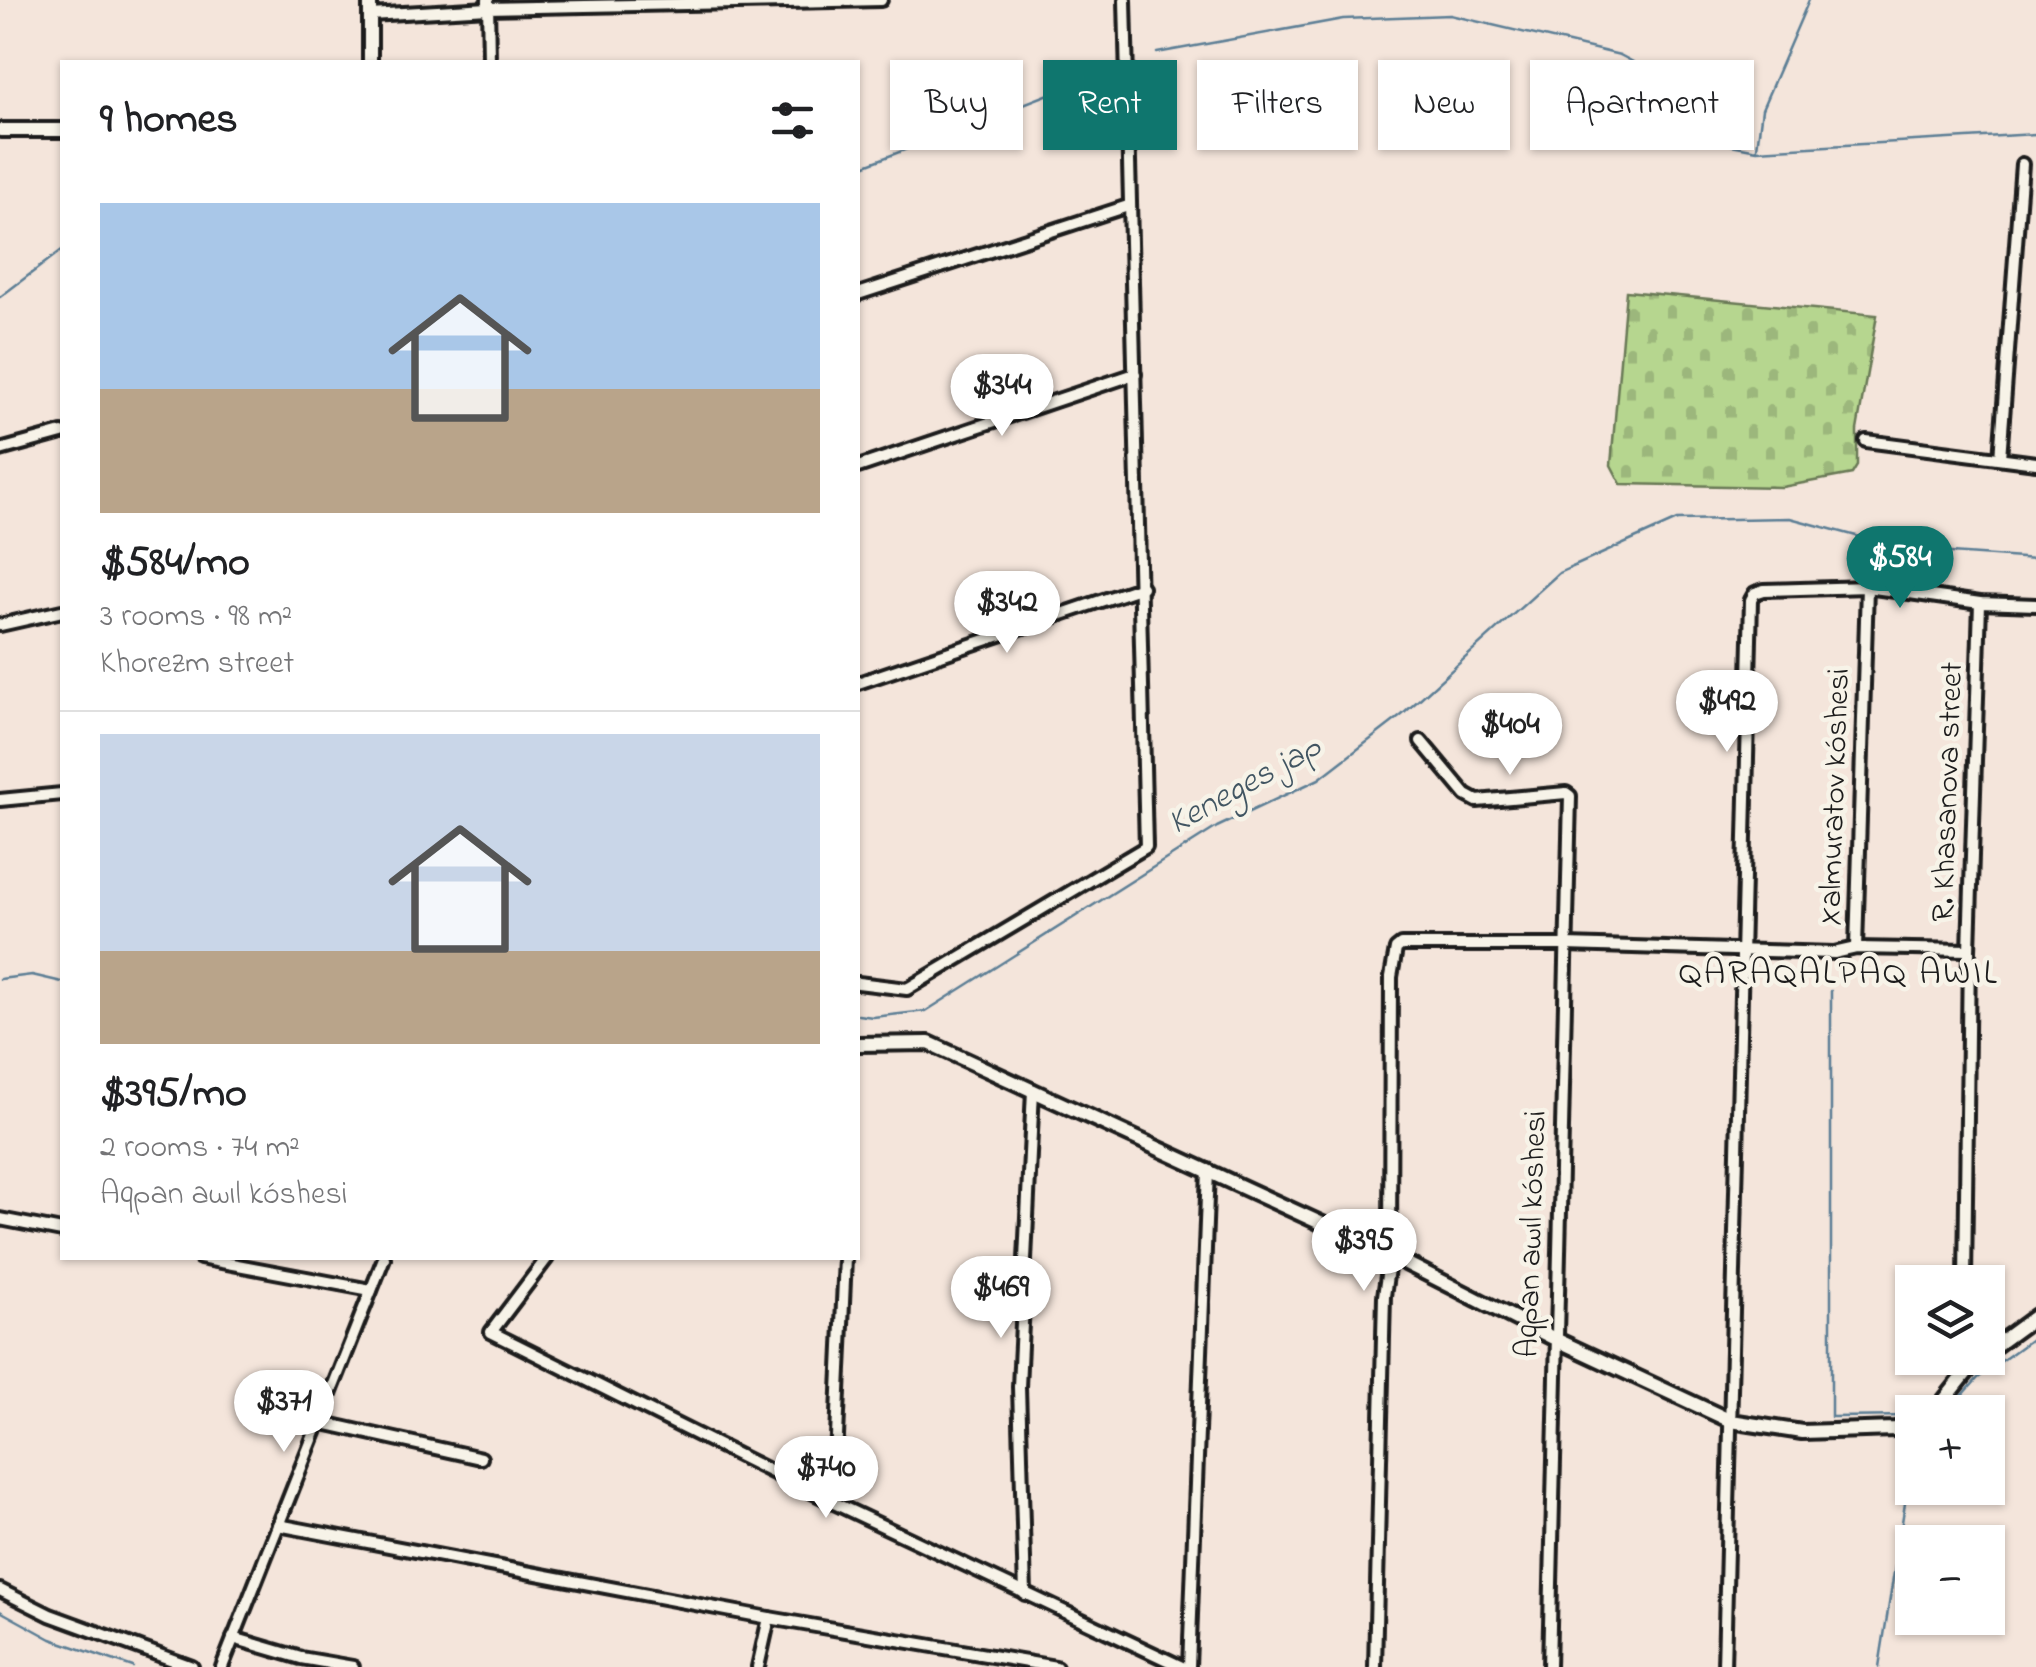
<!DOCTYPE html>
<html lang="en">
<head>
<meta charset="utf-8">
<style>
	:root { --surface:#fff; --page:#f6f6f6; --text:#202124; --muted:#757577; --line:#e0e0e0; --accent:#0f766e }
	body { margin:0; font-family:"Indie Flower",sans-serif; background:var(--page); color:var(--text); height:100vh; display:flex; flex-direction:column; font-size:38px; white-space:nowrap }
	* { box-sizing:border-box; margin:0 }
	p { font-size:32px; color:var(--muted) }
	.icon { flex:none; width:55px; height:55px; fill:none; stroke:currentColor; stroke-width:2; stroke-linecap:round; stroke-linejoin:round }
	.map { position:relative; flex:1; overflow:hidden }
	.details { position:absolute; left:60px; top:60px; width:800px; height:1200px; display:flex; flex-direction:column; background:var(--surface); border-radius:0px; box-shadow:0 2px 8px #0004 }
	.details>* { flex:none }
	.top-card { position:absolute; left:890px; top:60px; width:950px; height:90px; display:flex; gap:20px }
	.fabs { position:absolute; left:1895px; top:1265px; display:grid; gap:20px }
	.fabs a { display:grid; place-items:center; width:110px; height:110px; border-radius:0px; background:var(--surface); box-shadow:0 2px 8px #0004; font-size:50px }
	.price { position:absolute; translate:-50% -85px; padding:0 22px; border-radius:35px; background:#fff; color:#222; font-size:32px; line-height:65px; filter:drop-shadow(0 2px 5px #0008) }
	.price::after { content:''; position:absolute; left:50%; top:60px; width:30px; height:22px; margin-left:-15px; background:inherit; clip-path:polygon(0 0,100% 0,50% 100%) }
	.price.current { background:var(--accent); color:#fff }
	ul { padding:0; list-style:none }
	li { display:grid; align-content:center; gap:20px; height:530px; padding:0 40px }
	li+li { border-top:2px solid var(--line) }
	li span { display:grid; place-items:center; height:310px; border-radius:0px; color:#555 }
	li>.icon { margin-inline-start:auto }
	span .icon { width:180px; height:180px; fill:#fffc; stroke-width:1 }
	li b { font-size:42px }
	h2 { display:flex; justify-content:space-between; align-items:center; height:120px; padding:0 40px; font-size:42px }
	.chip { padding:0 35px; border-radius:0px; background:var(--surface); box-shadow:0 2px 8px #0004; font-size:35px; line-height:90px }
	.chip.current { background:var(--accent); color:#fff }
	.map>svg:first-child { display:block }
</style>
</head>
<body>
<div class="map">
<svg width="2036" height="1667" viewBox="0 0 2036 1667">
	<defs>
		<pattern id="cemetery-stones" width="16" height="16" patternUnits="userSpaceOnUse" patternTransform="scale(2.5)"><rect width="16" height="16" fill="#b6d68f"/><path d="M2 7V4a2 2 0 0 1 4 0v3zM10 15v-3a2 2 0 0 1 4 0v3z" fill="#9cb77b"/></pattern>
	</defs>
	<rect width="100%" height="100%" fill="#f4e5db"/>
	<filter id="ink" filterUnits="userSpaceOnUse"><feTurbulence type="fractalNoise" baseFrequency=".01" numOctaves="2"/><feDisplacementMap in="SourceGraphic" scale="20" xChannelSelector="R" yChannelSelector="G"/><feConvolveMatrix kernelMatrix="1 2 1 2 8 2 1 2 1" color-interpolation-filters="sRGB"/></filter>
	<g filter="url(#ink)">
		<path fill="url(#cemetery-stones)" stroke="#697956" stroke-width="2.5" d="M 1626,291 L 1877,315 L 1857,430 L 1857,466 L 1852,474 L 1782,487 L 1621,484 L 1611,465 Z"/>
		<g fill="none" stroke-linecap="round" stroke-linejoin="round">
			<g stroke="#5c7e95" stroke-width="2.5">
				<path d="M 1157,53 L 1343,19 L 1450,15 L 1620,55 L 1654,73 L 1721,143 L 1757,150 L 2036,134"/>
				<path d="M 1757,148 L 1762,109 L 1809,0"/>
				<path d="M 858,168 L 1093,77"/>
				<path d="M 0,297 L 62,250"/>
				<path d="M 0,979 L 32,975 L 62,982"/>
				<path d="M 1831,991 L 1831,1417 L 1912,1416"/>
				<path d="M 858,1015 L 873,1017 L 926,1011 L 1217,827 L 1319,779 L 1402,715 L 1559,573 L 1677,520 L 1790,518 L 1908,550 L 2036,559"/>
				<path d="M 1948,1412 L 1978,1378 L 2036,1336"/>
				<path d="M 0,1611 L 51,1639 L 133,1667"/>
				<path d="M 1879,1667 L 1906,1497 L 1912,1484"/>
			</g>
			<defs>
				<g id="minor">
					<path d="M 488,0 L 489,62"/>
					<path d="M 370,15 L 488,8 L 881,0"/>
					<path d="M 858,294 L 1128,206"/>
					<path d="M 1866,441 L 2036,463"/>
					<path d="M 0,450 L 62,433"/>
					<path d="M 2000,458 L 2022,164"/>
					<path d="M 858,467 L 1135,374"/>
					<path d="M 0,625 L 62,611"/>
					<path d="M 858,683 L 1142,587"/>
					<path d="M 1421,741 L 1466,795 L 1477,801 L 1566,793 L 1570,796 L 1549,1667"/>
					<path d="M 0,800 L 62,794"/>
					<path d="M 1856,948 L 1867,587"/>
					<path d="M 858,983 L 907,989 L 1146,847 L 1125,0"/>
					<path d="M 0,1219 L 62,1231"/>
					<path d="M 200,1258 L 371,1290"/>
					<path d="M 547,1258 L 491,1332 L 834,1503 L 1182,1667"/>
					<path d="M 1965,1282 L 1969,950 L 1980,603"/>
					<path d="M 319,1422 L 481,1458"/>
					<path d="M 834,1503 L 845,1258"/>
					<path d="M 278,1525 L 769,1618 L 1056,1667"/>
					<path d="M 0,1590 L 50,1615 L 192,1667"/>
					<path d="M 1025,1594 L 1019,1387 L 1033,1090"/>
					<path d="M 233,1638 L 301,1658 L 353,1667"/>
					<path d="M 222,1667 L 384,1258"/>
					<path d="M 758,1667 L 769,1618"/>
					<path d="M 1189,1667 L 1208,1170"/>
					<path d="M 1375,1667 L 1384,1296 L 1390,1255 L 1391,977 L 1396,949 L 1401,945 L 1566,945 L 1834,953 L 1856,948 L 1969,950"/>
					<path d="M 1724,1667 L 1751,600 L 1755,593 L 1764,590 L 1867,587 L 1980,603 L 2036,605"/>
				</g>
				<g id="tertiary">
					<path d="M 370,62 L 370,0"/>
					<path d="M 0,130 L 62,130"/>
					<path d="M 858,1044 L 929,1043 L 1390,1255 L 1555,1339 L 1731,1421 L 1802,1432 L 1895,1429 L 1912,1424"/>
					<path d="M 1988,1351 L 2036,1316"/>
					<path d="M 1935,1412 L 1978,1358"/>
				</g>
			</defs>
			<use href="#minor" stroke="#1c1c1c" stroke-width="18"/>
			<use href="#tertiary" stroke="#1c1c1c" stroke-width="20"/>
			<use href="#minor" stroke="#f7f3e8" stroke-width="10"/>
			<use href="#tertiary" stroke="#f7f3e8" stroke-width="12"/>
		</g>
	</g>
	<g text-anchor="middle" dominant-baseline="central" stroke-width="9" stroke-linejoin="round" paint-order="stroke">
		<g font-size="32" fill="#1c1c1c" stroke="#f7f3e8">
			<text transform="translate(1949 792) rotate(-88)">R. Khasanova street</text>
			<text transform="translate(1836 797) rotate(-88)">Xalmuratov kóshesi</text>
			<text transform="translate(1533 1234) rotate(-88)">Aqpan awıl kóshesi</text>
		</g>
		<g font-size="35" font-style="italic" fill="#415562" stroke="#f7f3e8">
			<text transform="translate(1245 786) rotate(-29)">Keneges jap</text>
		</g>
		<g font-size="35" letter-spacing="2.5" fill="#1c1c1c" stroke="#f7f3e8">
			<text x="1839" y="974">QARAQALPAQ AWIL</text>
		</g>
	</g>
</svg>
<div class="fabs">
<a><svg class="icon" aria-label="layers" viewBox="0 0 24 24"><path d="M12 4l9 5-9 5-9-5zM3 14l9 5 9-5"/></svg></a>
<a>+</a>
<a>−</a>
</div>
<b class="price" style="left:1002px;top:439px">$344</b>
<b class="price current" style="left:1900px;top:611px">$584</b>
<b class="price" style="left:1007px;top:656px">$342</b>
<b class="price" style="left:1727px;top:755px">$492</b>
<b class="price" style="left:1510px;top:778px">$404</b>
<b class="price" style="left:1364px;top:1294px">$395</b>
<b class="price" style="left:1001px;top:1341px">$469</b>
<b class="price" style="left:284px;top:1455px">$371</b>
<b class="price" style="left:826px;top:1521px">$740</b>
<div class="top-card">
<a class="chip">Buy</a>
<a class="chip current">Rent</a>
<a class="chip">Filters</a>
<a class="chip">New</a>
<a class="chip">Apartment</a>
</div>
<section class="details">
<h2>9 homes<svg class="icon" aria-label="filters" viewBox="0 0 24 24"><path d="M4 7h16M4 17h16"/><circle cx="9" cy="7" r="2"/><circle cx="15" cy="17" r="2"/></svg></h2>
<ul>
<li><span style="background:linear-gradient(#a9c7e8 60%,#b9a48a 0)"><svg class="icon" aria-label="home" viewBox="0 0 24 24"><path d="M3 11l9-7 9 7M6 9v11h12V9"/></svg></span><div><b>$584/mo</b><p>3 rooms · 98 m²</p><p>Khorezm street</p></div></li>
<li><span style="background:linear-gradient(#c9d6e8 70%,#b9a48a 0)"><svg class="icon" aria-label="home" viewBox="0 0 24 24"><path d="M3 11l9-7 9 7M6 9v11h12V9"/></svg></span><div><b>$395/mo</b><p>2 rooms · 74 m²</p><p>Aqpan awıl kóshesi</p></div></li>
</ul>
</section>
</div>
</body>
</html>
